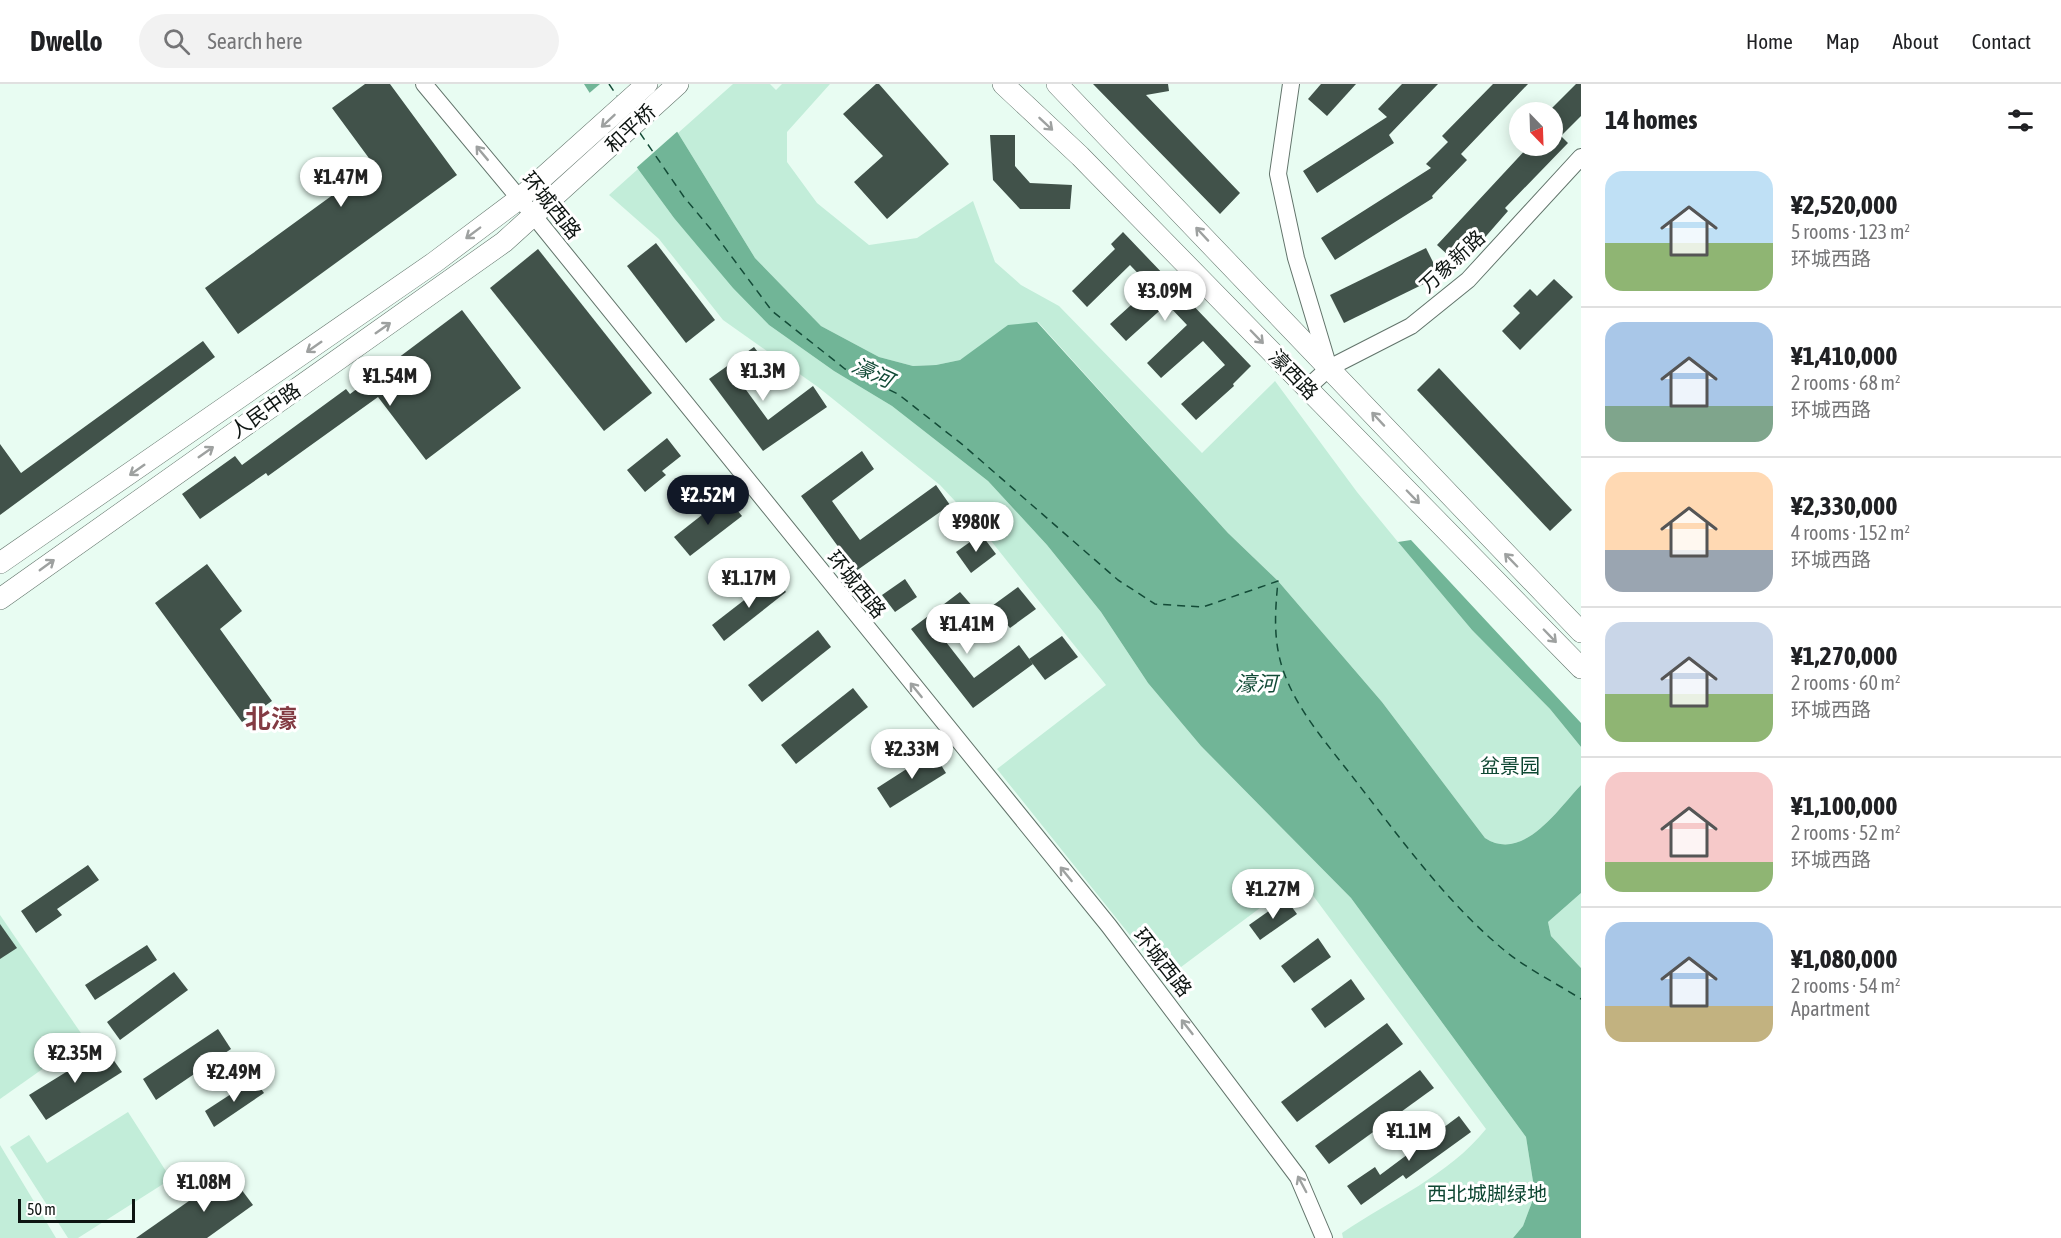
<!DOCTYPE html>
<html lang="en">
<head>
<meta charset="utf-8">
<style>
	:root { --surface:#fff; --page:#f2f2f2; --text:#202124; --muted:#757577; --line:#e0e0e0; --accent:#111827 }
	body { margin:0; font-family:"Asap Condensed","Noto Sans SC",sans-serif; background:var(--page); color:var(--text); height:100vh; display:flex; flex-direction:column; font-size:22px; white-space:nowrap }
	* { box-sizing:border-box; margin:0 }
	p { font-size:20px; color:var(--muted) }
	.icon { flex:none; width:33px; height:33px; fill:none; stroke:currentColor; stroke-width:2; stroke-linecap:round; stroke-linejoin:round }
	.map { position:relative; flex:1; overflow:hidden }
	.details { display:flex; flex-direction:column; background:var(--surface); width:480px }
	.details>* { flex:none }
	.needle { width:39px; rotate:157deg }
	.controls { position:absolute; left:1509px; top:18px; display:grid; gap:12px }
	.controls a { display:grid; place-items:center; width:54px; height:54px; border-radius:50%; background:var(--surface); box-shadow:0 3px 15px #0003; font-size:30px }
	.scale { position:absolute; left:18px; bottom:15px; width:117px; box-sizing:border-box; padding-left:6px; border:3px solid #0d1411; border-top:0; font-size:16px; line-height:21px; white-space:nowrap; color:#0d1411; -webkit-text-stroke:4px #fff; paint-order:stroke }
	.price { position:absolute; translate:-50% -51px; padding:0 14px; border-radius:21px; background:#fff; color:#222; font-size:20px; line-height:39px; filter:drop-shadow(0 2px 3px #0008) }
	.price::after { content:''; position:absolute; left:50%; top:36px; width:18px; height:14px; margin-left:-9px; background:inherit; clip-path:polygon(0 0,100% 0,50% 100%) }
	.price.on { background:var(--accent); color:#fff }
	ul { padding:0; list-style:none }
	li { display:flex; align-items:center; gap:18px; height:150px; padding:0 24px }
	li+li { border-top:2px solid var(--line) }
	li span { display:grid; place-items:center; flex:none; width:168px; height:120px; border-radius:18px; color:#555 }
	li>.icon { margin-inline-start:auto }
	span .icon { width:72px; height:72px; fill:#fffc; stroke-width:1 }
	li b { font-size:26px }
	h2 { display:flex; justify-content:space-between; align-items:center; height:72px; padding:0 24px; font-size:26px }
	header { display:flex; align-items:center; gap:36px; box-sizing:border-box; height:84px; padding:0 30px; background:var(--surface); border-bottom:2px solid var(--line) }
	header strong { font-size:28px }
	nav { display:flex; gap:33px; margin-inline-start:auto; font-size:21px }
	.search { width:420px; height:54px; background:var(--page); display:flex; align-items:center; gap:15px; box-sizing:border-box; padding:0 21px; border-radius:33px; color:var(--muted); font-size:22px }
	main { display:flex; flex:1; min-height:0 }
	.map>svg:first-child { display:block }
</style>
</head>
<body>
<header>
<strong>Dwello</strong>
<div class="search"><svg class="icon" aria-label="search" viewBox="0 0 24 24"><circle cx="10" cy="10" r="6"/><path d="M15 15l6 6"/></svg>Search here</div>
<nav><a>Home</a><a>Map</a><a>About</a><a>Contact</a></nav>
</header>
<main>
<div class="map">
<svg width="1581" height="1154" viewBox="0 0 1581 1154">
	<rect width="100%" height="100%" fill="#e8fcf2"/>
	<g fill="#c2edd9">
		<path d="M 733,0 L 770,0 L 776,6 L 782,0 L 830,0 L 787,48 L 787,78 L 817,119 L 869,161 L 917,154 L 973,117 L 995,178 L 1021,201 L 1059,222 L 1202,369 L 1275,297 L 1357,408 L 1398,458 L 1472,546 L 1550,625 L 1581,663 L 1581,701 C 1558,725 1523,779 1485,754 L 1382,618 L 1278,497 L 1228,449 L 1038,238 L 976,266 L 960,276 L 936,281 L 913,282 L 879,273 L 821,242 L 755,174 L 678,49 Z"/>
		<path d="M 638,85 L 674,134 L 769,241 L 834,287 L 892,322 L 988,397 L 1047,461 L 1101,528 L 1148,599 L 1201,662 L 1351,814 L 1526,1053 L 1535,1110 L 1523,1142 L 1513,1154 L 1343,1154 L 1342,1149 C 1392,1115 1448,1092 1486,1045 L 1300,794 L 1165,895 L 997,685 L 1106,601 L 984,448 L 940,401 L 818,303 L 723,236 L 659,155 L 609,111 Z"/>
		<path d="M 1581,809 L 1581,884 L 1551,852 L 1548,838 Z"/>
		<path d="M 0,831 L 85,955 L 0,1015 Z"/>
		<path d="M 128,1028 L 171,1095 L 78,1154 L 68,1154 L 10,1063 L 29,1051 L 47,1079 Z"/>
		<path d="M 0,1061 L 56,1154 L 0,1154 Z"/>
	</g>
	<g fill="#71b597">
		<path d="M 584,0 L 644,0 L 678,49 L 755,174 L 821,242 L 879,273 L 913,282 L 936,281 L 960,276 L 1008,241 L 1037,238 L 1228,449 L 1278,497 L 1382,618 L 1485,754 C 1523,779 1558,725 1581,701 L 1581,809 L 1548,838 L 1551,852 L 1581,884 L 1581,1154 L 1513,1154 L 1523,1142 L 1535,1110 L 1526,1053 L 1351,814 L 1201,662 L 1148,599 L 1101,528 L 1047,461 L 988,397 L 892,322 L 834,287 L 769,241 L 733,204 L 674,134 L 638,85 Z"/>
		<path d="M 1411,456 L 1581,639 L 1581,663 L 1550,625 L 1472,546 L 1398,458 Z"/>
	</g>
	<path fill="#e8fcf2" d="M 600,0 L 647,0 L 679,46 L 635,85 L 587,11 Z"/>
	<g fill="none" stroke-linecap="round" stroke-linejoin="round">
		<g stroke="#134b37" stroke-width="1.5" stroke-dasharray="8 6" stroke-linecap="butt">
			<path d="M 609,0 L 617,12"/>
			<path d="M 640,49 L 684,113 L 714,149 L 772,227 L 845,285 L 898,310 L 963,361 L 1118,496 L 1155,520 L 1203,523 L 1278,497 C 1275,528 1273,556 1283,586 C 1297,627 1329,662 1355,696 C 1401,755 1446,818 1504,866 C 1527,885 1556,899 1581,915"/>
		</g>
	</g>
	<g fill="#41524a">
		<path d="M 365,0 L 390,0 L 457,91 L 238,250 L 205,204 L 374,81 L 332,24 Z"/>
		<path d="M 876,0 L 879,0 L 949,80 L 887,135 L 854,98 L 883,72 L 843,30 Z"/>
		<path d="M 1093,0 L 1168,0 L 1169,7 L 1146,11 L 1240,109 L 1220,130 Z"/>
		<path d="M 1321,0 L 1356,0 L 1327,32 L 1308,15 Z"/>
		<path d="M 1402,0 L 1438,0 L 1389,51 L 1394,59 L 1317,109 L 1303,87 L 1387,33 L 1378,25 Z"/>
		<path d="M 1493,0 L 1528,0 L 1461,70 L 1467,76 L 1432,112 L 1433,114 L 1335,176 L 1321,154 L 1431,84 L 1426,80 L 1448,58 L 1442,52 Z"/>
		<path d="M 1576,0 L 1581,0 L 1581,32 L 1561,52 L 1568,59 L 1505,124 L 1508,127 L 1460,182 L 1437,161 L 1529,62 L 1552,62 L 1552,24 Z"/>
		<path d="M 990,51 L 1015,51 L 1015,82 L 1030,99 L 1072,101 L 1070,125 L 1020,125 L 993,96 Z"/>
		<path d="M 1123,148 L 1251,282 L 1233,300 L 1234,302 L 1196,336 L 1181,320 L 1225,281 L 1203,257 L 1161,294 L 1147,279 L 1187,241 L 1167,220 L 1126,257 L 1110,240 L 1151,203 L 1130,181 L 1087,223 L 1072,207 L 1115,165 L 1111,160 Z"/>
		<path d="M 656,159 L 715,236 L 686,259 L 627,182 Z"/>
		<path d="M 1426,164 L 1440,192 L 1344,239 L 1330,211 Z"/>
		<path d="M 538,165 L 652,309 L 604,347 L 490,204 Z"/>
		<path d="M 1554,195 L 1573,213 L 1520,266 L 1502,247 L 1520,229 L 1513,222 L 1530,205 L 1537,212 Z"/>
		<path d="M 462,226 L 521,304 L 426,376 L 378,313 L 268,392 L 266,389 L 200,435 L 182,410 L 235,372 L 242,381 L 346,305 L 350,310 Z"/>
		<path d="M 203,257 L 215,273 L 0,431 L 0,360 L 21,389 Z"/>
		<path d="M 754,263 L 767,280 L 741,299 L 768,336 L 813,302 L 827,323 L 763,367 L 709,295 Z"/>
		<path d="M 1439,284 L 1572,426 L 1550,447 L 1417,306 Z"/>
		<path d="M 667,354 L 681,372 L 662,387 L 666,391 L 645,408 L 627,386 Z"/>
		<path d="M 862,367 L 874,385 L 832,417 L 860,456 L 936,401 L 950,421 L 856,487 L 801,412 Z"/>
		<path d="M 726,412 L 742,432 L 690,472 L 674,453 Z"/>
		<path d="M 981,450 L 996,470 L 971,489 L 956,468 Z"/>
		<path d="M 207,480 L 242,527 L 220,545 L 272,617 L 242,638 L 155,519 Z"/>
		<path d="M 774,493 L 786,508 L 724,557 L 712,541 Z"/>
		<path d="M 905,495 L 917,513 L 895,528 L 882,511 Z"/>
		<path d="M 1018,503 L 1036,525 L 1010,544 L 992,522 Z"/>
		<path d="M 960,508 L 974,524 L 939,549 L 974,594 L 1019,561 L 1033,580 L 973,624 L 911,545 Z"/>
		<path d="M 818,546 L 831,563 L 762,618 L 748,601 Z"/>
		<path d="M 1062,552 L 1078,573 L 1045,596 L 1029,575 Z"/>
		<path d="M 853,604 L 868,623 L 796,680 L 781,661 Z"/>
		<path d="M 933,668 L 946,689 L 890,724 L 877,704 Z"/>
		<path d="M 88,781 L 99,796 L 57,825 L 62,831 L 36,849 L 21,827 Z"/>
		<path d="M 1286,815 L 1297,830 L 1260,856 L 1249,841 Z"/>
		<path d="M 0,840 L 17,864 L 0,875 Z"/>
		<path d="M 1318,854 L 1331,873 L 1294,899 L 1281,882 Z"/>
		<path d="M 147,861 L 157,876 L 95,916 L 85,901 Z"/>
		<path d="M 174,888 L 188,906 L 120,956 L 107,938 Z"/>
		<path d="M 1351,895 L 1365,915 L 1325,944 L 1311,925 Z"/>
		<path d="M 1387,939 L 1403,960 L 1297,1038 L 1281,1018 Z"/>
		<path d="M 218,945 L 231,965 L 156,1016 L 143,995 Z"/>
		<path d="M 105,964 L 122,988 L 46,1036 L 29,1011 Z"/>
		<path d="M 1420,986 L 1434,1004 L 1329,1080 L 1315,1062 Z"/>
		<path d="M 254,995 L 264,1009 L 214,1043 L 205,1027 Z"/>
		<path d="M 1459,1032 L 1471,1048 L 1406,1095 L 1403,1091 L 1361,1121 L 1347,1102 L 1375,1083 L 1380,1091 Z"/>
		<path d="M 229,1089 L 253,1121 L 207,1154 L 136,1154 Z"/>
	</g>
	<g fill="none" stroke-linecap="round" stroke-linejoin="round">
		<defs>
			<g id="minor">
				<path d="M 424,0 L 534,132 L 1109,842 L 1298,1093 L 1324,1154"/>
				<path d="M 1291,0 L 1278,90 L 1296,174 L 1329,284"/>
				<path d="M 1307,304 L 1329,284 L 1411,242 L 1468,196 L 1581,73"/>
			</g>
			<g id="major">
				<path d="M 1003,0 L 1080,72 L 1581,584"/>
				<path d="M 1057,0 L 1581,548"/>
				<path d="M 0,479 L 435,178 L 520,114 L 647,0"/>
				<path d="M 0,515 L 504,158 L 678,0"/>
			</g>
		</defs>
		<use href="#minor" stroke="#62746b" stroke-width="18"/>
		<use href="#major" stroke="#62746b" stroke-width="22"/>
		<use href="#minor" stroke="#fff" stroke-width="16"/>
		<use href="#major" stroke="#fff" stroke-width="21"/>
	</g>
	<defs><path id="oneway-shaft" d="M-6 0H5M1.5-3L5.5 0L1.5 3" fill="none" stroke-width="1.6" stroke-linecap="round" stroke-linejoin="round" transform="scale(1.5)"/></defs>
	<g stroke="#9ea1a0">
		<use href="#oneway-shaft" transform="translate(608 37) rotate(137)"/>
		<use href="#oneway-shaft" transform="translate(1046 40) rotate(43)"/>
		<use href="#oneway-shaft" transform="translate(482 69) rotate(-130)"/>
		<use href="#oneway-shaft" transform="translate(473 149) rotate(143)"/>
		<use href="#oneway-shaft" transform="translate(1202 150) rotate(-133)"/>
		<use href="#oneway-shaft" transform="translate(383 244) rotate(-35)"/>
		<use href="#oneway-shaft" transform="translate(1257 253) rotate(46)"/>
		<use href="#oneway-shaft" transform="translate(314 263) rotate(145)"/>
		<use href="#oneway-shaft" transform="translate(1378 335) rotate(-133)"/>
		<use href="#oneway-shaft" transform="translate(206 368) rotate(-35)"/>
		<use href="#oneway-shaft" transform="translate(137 386) rotate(145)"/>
		<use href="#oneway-shaft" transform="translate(1413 413) rotate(46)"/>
		<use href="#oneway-shaft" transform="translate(1511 476) rotate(-134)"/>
		<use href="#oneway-shaft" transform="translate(47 481) rotate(-36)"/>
		<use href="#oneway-shaft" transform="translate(1550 552) rotate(46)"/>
		<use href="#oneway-shaft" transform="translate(916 606) rotate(-129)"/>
		<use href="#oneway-shaft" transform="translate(1066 790) rotate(-129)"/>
		<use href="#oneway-shaft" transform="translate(1187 943) rotate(-128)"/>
		<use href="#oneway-shaft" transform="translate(1302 1100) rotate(-118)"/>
	</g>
	<g text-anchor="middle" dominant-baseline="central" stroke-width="6" stroke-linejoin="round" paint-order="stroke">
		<g font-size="20" fill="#0d1411" stroke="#fff">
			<text transform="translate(630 44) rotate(-43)">和平桥</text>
			<text transform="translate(552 121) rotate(51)">环城西路</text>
			<text transform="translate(1452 177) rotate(-43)">万象新路</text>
			<text transform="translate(1294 290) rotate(46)">濠西路</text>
			<text transform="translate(265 326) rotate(-35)">人民中路</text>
			<text transform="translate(857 500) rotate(51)">环城西路</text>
			<text transform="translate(1163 878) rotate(52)">环城西路</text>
		</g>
		<g font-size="20" fill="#0f4733" stroke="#fff">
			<text x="1510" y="681">盆景园</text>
			<text x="1487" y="1109">西北城脚绿地</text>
		</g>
		<g font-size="21" font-style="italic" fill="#134b37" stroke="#fff">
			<text transform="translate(873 288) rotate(25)">濠河</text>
			<text x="1256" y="599">濠河</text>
		</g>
		<g font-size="26" font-weight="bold" fill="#833b43" stroke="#fff">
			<text x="271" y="635">北濠</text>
		</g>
	</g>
</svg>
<div class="controls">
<a><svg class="needle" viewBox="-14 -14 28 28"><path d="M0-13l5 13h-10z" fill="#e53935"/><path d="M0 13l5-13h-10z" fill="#757577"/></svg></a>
</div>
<div class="scale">50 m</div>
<b class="price" style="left:341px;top:124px">¥1.47M</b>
<b class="price" style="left:1165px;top:238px">¥3.09M</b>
<b class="price" style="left:763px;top:318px">¥1.3M</b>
<b class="price" style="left:390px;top:323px">¥1.54M</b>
<b class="price on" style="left:708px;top:442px">¥2.52M</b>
<b class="price" style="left:976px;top:469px">¥980K</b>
<b class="price" style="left:749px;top:525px">¥1.17M</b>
<b class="price" style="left:967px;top:571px">¥1.41M</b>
<b class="price" style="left:912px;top:696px">¥2.33M</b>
<b class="price" style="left:1273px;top:836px">¥1.27M</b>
<b class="price" style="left:75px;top:1000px">¥2.35M</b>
<b class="price" style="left:234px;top:1019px">¥2.49M</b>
<b class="price" style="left:1409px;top:1078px">¥1.1M</b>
<b class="price" style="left:204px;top:1129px">¥1.08M</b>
</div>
<section class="details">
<h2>14 homes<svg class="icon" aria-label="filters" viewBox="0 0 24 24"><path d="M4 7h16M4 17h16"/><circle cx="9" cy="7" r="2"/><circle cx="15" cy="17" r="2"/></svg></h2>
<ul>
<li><span style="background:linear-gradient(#bfe0f5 60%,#8fb573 0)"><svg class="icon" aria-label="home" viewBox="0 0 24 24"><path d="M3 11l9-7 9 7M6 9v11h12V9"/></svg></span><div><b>¥2,520,000</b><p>5 rooms · 123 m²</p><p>环城西路</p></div></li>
<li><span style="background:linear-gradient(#a9c7e8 70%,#7fa58c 0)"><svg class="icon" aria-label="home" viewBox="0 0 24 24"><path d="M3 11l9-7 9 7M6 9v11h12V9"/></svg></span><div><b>¥1,410,000</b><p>2 rooms · 68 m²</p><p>环城西路</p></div></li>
<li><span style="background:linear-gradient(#ffd9b3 65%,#9aa5b1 0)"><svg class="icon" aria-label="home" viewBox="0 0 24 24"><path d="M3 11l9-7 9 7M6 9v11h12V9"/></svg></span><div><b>¥2,330,000</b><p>4 rooms · 152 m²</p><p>环城西路</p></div></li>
<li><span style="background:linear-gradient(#c9d6e8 60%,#8fb573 0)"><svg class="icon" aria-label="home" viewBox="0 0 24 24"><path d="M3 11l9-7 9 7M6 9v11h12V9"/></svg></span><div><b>¥1,270,000</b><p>2 rooms · 60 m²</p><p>环城西路</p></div></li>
<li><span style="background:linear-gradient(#f6c9c9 75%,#8fb573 0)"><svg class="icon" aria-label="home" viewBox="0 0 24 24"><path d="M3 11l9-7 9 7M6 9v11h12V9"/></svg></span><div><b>¥1,100,000</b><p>2 rooms · 52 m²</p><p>环城西路</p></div></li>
<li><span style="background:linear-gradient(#a9c7e8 70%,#c2b280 0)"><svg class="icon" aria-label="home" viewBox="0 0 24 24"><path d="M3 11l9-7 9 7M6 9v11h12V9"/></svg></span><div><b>¥1,080,000</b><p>2 rooms · 54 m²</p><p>Apartment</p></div></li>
</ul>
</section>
</main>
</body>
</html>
